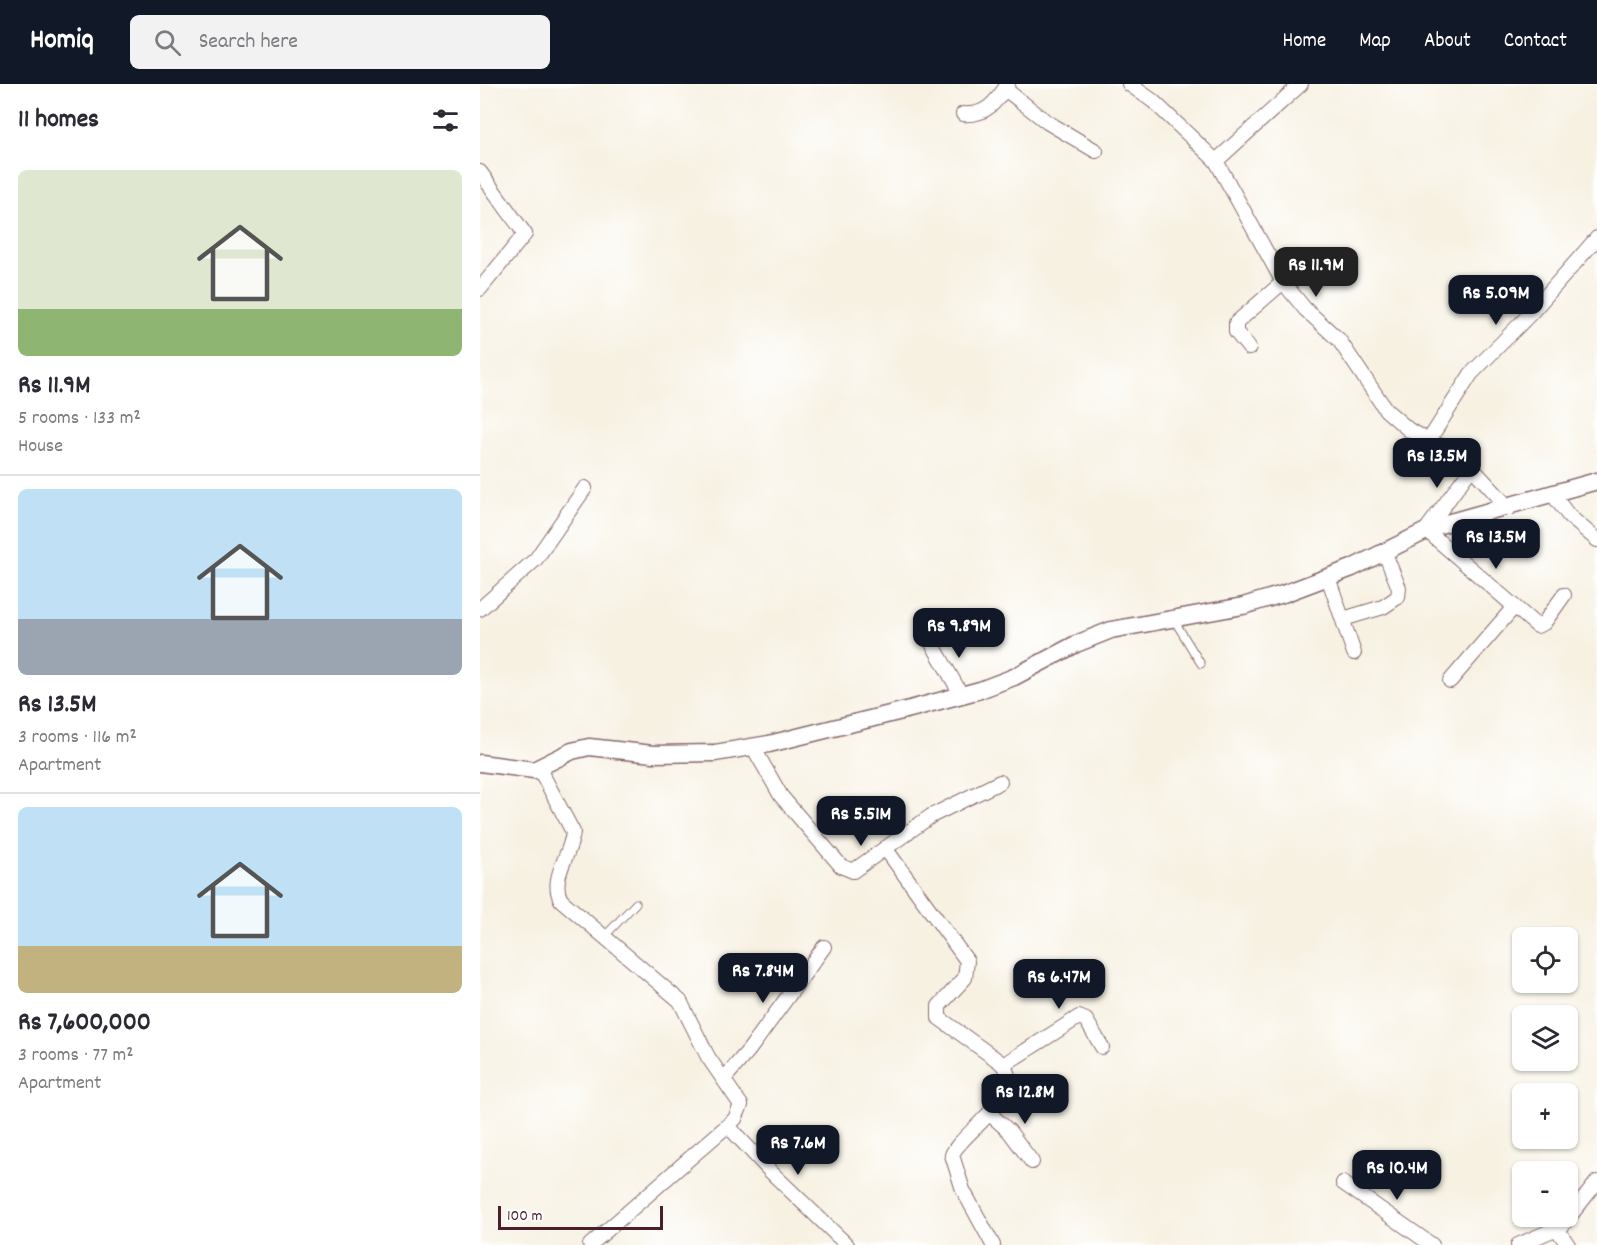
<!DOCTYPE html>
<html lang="en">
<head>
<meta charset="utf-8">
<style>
	:root { --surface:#fff; --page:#f2f2f3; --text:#2b2b33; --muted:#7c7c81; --line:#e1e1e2; --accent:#111827 }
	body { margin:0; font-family:Dekko,sans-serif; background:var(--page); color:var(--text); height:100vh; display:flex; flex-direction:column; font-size:22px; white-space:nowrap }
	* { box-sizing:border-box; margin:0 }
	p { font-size:20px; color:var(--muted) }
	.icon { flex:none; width:33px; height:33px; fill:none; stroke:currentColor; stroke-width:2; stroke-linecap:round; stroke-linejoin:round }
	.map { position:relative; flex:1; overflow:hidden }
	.side { display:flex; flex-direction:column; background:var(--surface); width:480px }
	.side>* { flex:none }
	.fabs { position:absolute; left:1032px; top:843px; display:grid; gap:12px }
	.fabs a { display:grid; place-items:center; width:66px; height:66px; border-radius:9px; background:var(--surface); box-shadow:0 2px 4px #0004; font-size:30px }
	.scale { position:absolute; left:18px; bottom:15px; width:165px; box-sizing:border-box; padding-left:6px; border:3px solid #4a1f2b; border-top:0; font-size:16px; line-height:21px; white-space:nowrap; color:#4a1f2b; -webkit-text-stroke:4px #fff; paint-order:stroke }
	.price { position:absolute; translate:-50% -51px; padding:0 14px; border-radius:12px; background:var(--accent); color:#fff; font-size:20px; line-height:39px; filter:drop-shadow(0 2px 3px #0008) }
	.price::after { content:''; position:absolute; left:50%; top:36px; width:18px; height:14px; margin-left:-9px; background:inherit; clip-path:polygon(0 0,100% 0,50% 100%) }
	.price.selected { background:#222; color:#fff }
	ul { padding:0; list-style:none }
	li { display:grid; align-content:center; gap:12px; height:318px; padding:0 18px }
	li+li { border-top:2px solid var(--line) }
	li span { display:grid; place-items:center; height:186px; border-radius:9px; color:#555 }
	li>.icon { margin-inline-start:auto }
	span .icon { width:108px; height:108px; fill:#fffc; stroke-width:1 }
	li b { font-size:26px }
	h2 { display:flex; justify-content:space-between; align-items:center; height:72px; padding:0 18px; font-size:26px }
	header { display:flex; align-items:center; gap:36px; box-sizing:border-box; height:84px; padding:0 30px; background:var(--accent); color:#fff }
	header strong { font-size:28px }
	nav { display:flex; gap:33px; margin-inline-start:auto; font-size:21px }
	.search { width:420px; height:54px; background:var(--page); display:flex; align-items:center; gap:15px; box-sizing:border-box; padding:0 21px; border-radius:9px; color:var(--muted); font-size:22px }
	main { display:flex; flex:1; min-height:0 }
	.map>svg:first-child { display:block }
</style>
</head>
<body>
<header>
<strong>Homiq</strong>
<div class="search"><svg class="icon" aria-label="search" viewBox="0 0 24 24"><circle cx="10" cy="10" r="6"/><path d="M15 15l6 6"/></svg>Search here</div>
<nav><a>Home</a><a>Map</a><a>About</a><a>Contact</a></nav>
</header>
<main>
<section class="side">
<h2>11 homes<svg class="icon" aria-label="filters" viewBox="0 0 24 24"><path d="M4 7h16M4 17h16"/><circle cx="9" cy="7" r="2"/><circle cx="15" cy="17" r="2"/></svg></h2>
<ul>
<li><span style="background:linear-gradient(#dfe7d0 75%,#8fb573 0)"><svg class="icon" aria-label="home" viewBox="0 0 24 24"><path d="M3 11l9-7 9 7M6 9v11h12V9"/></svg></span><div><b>Rs 11.9M</b><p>5 rooms · 133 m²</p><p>House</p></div></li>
<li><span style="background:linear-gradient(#bfe0f5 70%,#9aa5b1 0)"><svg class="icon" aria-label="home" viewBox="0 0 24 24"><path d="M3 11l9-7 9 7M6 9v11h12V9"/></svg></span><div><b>Rs 13.5M</b><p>3 rooms · 116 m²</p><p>Apartment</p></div></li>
<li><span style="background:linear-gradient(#bfe0f5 75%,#c2b280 0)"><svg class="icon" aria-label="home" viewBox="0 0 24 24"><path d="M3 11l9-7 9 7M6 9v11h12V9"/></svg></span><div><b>Rs 7,600,000</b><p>3 rooms · 77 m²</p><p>Apartment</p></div></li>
</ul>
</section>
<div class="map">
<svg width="1117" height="1161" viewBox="0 0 1117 1161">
	<rect width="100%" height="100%" fill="#fff"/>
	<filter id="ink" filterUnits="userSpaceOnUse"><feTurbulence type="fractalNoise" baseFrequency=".0167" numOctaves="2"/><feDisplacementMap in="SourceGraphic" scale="12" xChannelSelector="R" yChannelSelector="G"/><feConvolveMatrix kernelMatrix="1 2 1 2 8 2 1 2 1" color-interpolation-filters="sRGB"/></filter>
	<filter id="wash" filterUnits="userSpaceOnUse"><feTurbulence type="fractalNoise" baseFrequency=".008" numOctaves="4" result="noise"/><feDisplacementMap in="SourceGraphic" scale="24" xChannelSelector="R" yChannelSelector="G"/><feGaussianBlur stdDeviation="1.35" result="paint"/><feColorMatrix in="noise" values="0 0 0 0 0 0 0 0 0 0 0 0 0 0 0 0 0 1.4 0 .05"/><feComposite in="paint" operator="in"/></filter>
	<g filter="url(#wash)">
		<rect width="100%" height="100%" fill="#f7f1e2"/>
	</g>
	<g filter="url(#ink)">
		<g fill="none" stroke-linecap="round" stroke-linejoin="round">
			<defs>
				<g id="service">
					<path d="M 694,536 L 721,580"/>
					<path d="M 123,854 L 156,819"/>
				</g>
				<g id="minor">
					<path d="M 649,0 L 673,17 L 736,77 L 803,198 L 825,225 L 859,256 L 906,326 L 929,346 L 982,373 L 1029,424"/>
					<path d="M 525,5 L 567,38 L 616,67"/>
					<path d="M 483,30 C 506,32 516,18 528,0"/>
					<path d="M 736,77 L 821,0"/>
					<path d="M 0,88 L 45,150 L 0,205"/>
					<path d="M 769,264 L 756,248 L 756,239 L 803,198"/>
					<path d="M 949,356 L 991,290 L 1050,230 L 1117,154"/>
					<path d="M 993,382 L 946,446 L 1057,542 L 1064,539 L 1084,511"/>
					<path d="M 1073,411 L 1089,432 L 1117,456"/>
					<path d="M 848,493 L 874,569"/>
					<path d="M 0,525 L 56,475 L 105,404"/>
					<path d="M 863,535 L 903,523 L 918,513 L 919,504 L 904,467"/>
					<path d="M 449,554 L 482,612"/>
					<path d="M 970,597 L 1034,523"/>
					<path d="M 273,663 L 301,712 L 361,782 L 373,787 L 451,732 L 520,698"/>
					<path d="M 59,684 L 93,748 C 91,771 69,794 81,816 L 200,917 L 228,973 L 261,1021 L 255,1035 L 110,1161"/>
					<path d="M 405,764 L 487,877 L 485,894 L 459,922 L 459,934 L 520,978 C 552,1008 480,1049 472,1071 L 483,1106 L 513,1161"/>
					<path d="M 523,981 L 599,933 L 606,936 L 622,963"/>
					<path d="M 244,995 L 269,966 L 344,863"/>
					<path d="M 510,1030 L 529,1047 L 552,1078"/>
					<path d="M 248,1042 L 291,1088 L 367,1161"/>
					<path d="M 863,1099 L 952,1161"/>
					<path d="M 1077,1145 L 1088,1161"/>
					<path d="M 1038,1161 L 1082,1142 L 1117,1098"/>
				</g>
				<path id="tertiary" d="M 0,679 L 54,686 L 92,667 L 109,663 L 173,670 L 235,669 L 289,660 L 430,625 L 500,606 L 534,593 L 596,560 L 631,546 L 763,522 L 803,510 L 872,484 L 956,442 L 1117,397"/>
			</defs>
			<use href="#service" stroke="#87686b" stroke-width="9"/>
			<use href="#minor" stroke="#87686b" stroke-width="16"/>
			<use href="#tertiary" stroke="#87686b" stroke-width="19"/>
			<use href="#service" stroke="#fff" stroke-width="7"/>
			<use href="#minor" stroke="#fff" stroke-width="14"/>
			<use href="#tertiary" stroke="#fff" stroke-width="16"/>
		</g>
	</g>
</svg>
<div class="fabs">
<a><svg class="icon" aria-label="locate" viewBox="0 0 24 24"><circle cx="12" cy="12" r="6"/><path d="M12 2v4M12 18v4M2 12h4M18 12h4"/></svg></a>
<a><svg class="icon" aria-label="layers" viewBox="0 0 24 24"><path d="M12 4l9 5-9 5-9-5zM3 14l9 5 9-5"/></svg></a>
<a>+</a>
<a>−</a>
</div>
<div class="scale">100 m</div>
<b class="price selected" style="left:836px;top:214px">Rs 11.9M</b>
<b class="price" style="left:1016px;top:242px">Rs 5.09M</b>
<b class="price" style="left:957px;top:405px">Rs 13.5M</b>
<b class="price" style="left:1016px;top:486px">Rs 13.5M</b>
<b class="price" style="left:479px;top:575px">Rs 9.89M</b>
<b class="price" style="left:381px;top:763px">Rs 5.51M</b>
<b class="price" style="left:283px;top:920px">Rs 7.84M</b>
<b class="price" style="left:579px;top:926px">Rs 6.47M</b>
<b class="price" style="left:545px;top:1041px">Rs 12.8M</b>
<b class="price" style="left:318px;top:1092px">Rs 7.6M</b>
<b class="price" style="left:917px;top:1117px">Rs 10.4M</b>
</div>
</main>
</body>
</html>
